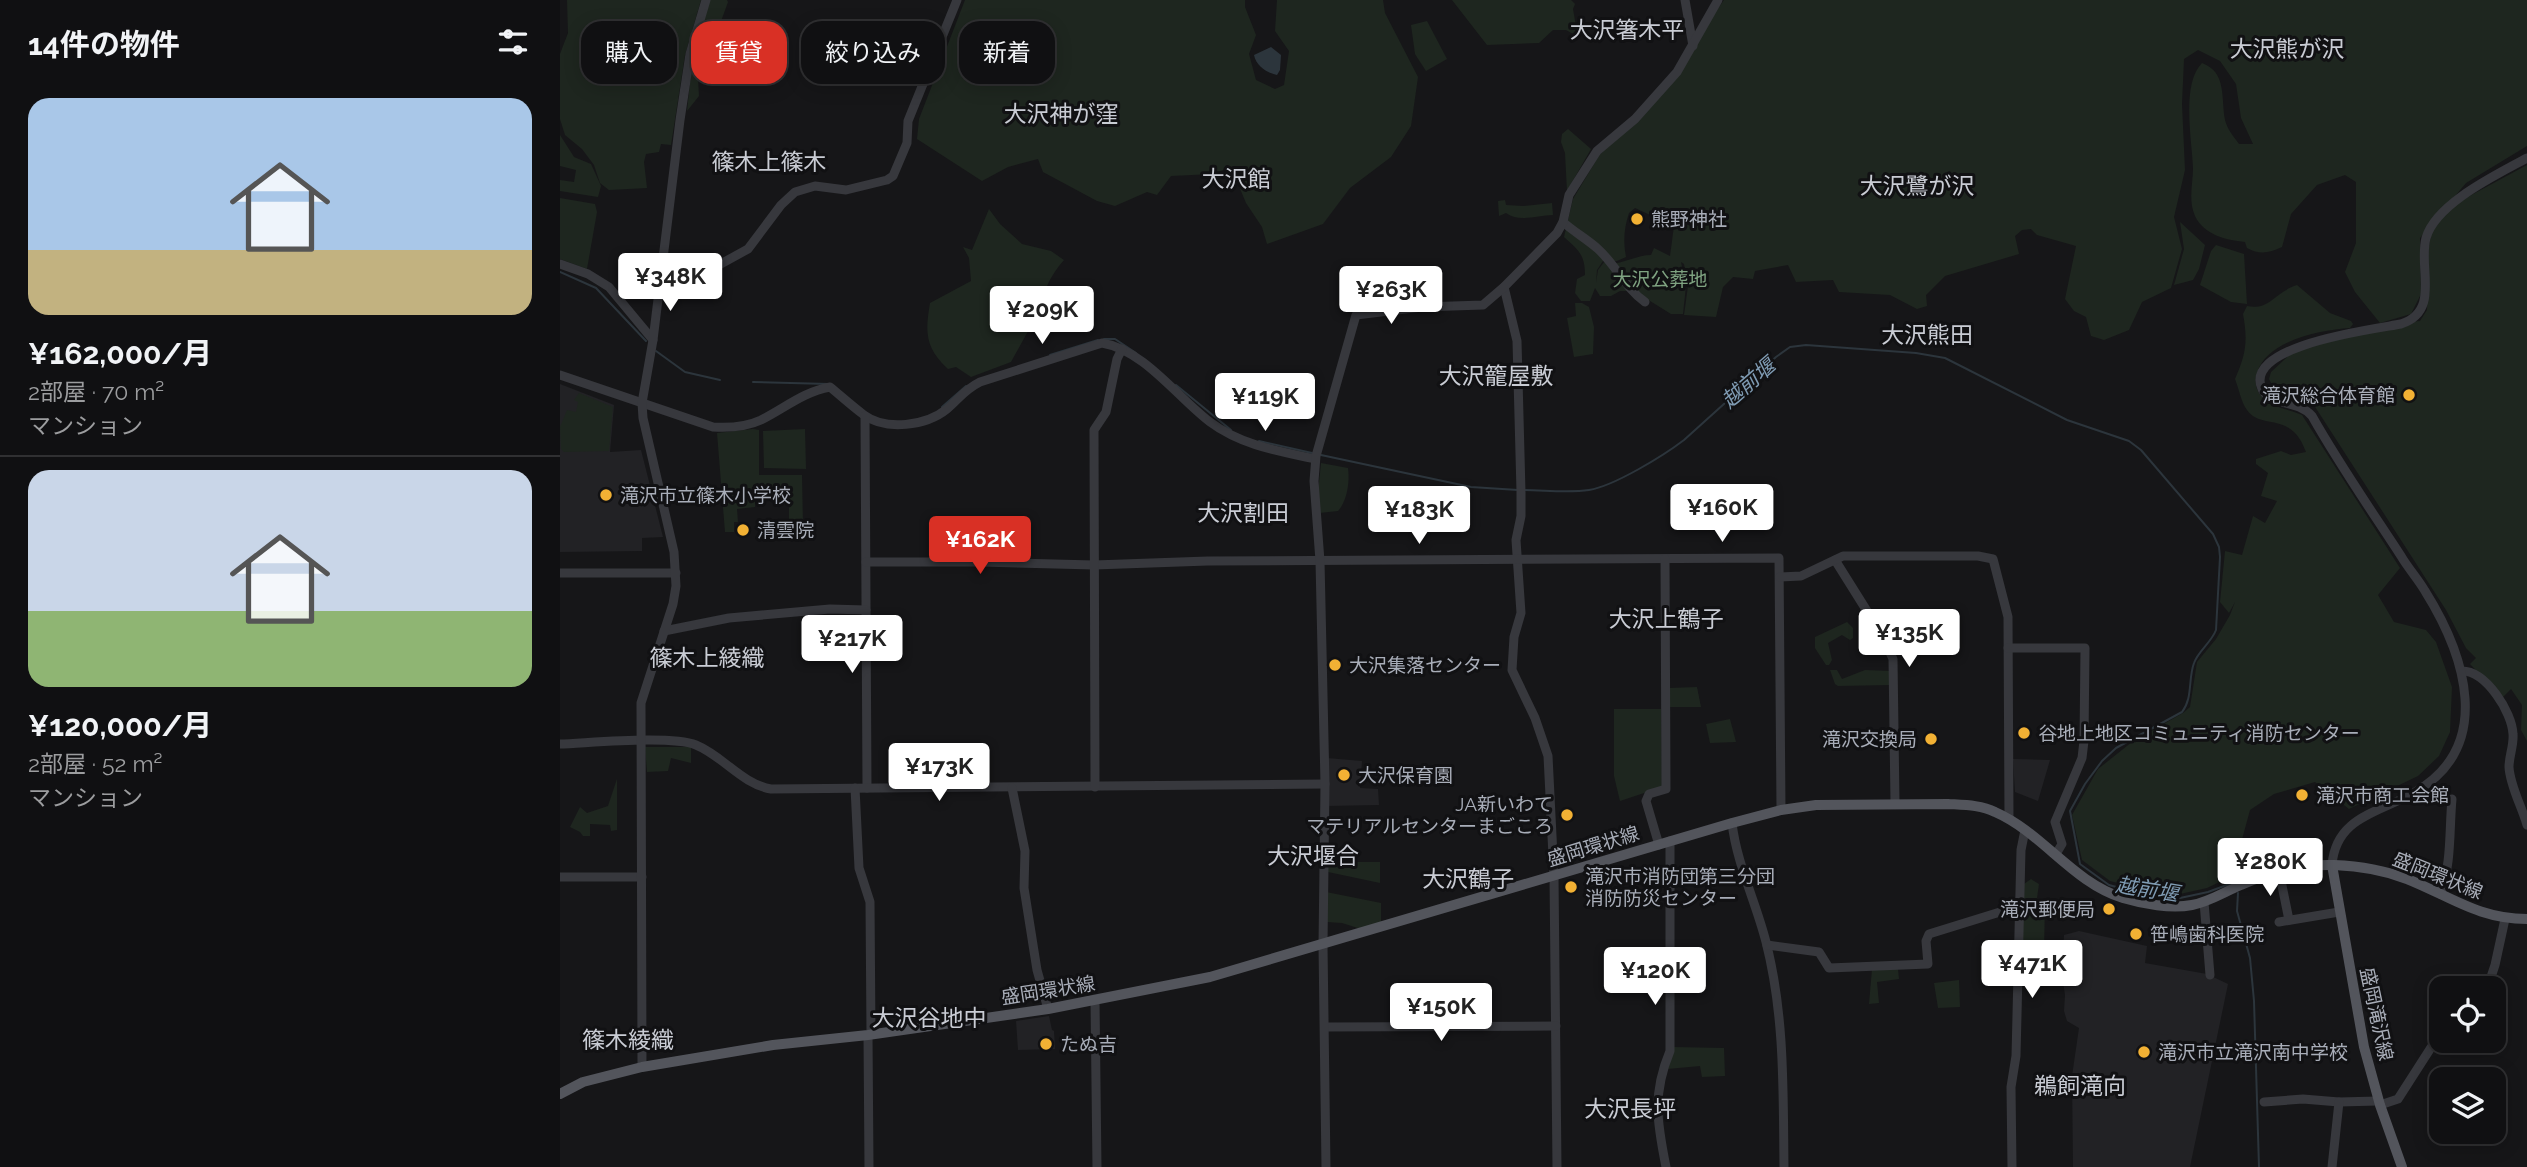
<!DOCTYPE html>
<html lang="ja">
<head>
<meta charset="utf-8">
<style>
	:root { --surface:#101012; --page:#19191b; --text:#f1f3f6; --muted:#9c9d9f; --line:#303032; --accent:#d93025 }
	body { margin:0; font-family:Raleway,"Noto Sans JP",sans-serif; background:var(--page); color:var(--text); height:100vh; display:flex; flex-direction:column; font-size:26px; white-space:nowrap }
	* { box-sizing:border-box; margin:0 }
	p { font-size:23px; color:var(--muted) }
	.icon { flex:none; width:38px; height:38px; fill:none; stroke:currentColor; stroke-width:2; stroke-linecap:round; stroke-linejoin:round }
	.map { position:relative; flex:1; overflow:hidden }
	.sheet { display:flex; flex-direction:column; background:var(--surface); width:560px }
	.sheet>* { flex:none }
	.top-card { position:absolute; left:21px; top:21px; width:665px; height:63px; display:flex; gap:14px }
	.controls { position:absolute; left:1869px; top:976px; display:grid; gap:14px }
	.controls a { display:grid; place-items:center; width:77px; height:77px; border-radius:14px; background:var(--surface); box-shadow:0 4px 18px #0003,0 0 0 2px var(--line); font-size:35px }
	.price { position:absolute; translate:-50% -60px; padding:0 16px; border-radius:7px; background:#fff; color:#222; font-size:23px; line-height:46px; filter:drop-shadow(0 2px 4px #0008) }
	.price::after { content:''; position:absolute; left:50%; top:42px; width:21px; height:16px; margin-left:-10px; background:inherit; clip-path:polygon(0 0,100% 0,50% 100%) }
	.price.current { background:var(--accent); color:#fff }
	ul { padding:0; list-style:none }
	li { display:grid; align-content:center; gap:14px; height:371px; padding:0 28px }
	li+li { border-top:2px solid var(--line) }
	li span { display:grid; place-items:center; height:217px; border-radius:21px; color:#555 }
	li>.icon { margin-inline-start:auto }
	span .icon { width:126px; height:126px; fill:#fffc; stroke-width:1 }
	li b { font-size:30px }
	h2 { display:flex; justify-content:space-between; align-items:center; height:84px; padding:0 28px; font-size:30px }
	.tag { padding:0 24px; border-radius:21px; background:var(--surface); box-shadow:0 4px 18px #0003,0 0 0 2px var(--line); font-size:24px; line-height:63px }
	.tag.current { background:var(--accent); color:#fff }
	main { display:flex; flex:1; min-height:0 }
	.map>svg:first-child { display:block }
</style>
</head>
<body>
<main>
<section class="sheet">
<h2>14件の物件<svg class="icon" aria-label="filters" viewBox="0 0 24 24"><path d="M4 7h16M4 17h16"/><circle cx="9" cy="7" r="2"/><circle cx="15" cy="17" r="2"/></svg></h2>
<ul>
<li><span style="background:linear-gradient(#a9c7e8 70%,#c2b280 0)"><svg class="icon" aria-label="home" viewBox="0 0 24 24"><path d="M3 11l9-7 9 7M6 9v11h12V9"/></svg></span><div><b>¥162,000/月</b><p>2部屋 · 70 m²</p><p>マンション</p></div></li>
<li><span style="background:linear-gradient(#c9d6e8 65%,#8fb573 0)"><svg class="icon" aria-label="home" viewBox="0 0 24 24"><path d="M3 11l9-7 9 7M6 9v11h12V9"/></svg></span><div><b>¥120,000/月</b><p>2部屋 · 52 m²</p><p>マンション</p></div></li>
</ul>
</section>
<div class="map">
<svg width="1967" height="1167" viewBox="0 0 1967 1167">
	<rect width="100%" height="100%" fill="#161618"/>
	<g fill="#222225">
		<path d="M 0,384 L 54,405 L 50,452 L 81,450 L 103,537 L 82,538 L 82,551 L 0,552 Z"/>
		<path d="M 767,758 L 802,761 L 800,788 L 818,789 L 819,805 L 766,806 Z"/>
		<path d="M 1453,759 L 1490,760 L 1478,801 L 1455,792 Z"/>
		<path d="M 1519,931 L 1587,946 L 1585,963 L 1647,974 L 1668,984 L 1630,1167 L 1513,1167 L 1512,1076 L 1519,1028 L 1507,1021 L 1504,1011 L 1505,995 L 1502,975 L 1504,935 Z"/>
		<path d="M 489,1016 L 492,1030 L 494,1031 L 495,1049 L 458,1050 L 456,1021 Z"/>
	</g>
	<g fill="#1e261f" fill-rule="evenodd">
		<path d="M 7,0 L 141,0 L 125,55 L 111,145 L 101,144 L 99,152 L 86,154 L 84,162 L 87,188 L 49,190 L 40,183 L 34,165 L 22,149 L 5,135 L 0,119 L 0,54 L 8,33 Z"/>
		<path d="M 149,0 L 167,0 L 168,2 L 156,35 L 145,44 L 137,60 L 139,96 L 127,111 L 133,55 Z"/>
		<path d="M 405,0 L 685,0 L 685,7 L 696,35 L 689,54 L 696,80 L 715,89 L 724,85 L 729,51 L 715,31 L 717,0 L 823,0 L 825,13 L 858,77 L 851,126 L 831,157 L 790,188 L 763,224 L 707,244 L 702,227 L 686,203 L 671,167 L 653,174 L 611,176 L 597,195 L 587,192 L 555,206 L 537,201 L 483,172 L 478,159 L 448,167 L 422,181 L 357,139 L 359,119 Z"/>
		<path d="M 892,0 L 1011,0 L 1015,4 L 1013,9 L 1017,32 L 1015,35 L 1006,30 L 993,30 L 979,43 L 927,45 Z"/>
		<path d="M 1164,0 L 1967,0 L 1967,146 L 1906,183 L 1860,238 L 1861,294 L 1851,314 L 1820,323 L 1795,292 L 1785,272 L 1796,243 L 1796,182 L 1785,175 L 1757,185 L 1731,214 L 1722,247 C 1709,253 1700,255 1687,248 L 1685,242 C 1666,240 1644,235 1635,216 C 1628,200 1633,184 1633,168 C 1632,140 1621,84 1642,63 C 1667,72 1661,98 1665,120 C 1667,129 1674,137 1679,144 L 1693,144 L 1681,118 L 1676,84 L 1660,61 L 1638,50 L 1624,59 L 1622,104 L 1625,170 L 1614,217 L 1622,249 L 1611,288 L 1582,302 L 1569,330 L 1544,340 L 1531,336 L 1526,317 L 1514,311 L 1505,299 L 1516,246 L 1477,235 L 1471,229 L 1462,230 L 1455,236 L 1459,254 L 1385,276 L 1366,295 L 1367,306 L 1357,309 L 1330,295 L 1279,292 L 1273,280 L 1236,282 L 1228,265 L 1195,271 L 1193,279 L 1173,277 L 1163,287 L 1156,317 L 1124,315 L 1128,286 L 1124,264 L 1121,262 L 1126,286 L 1123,314 L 1111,314 L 1074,291 L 1060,291 L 1051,296 L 1040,296 L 1035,288 L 1030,301 L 1021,301 L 1015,293 L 1017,279 L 1025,275 C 1025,254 1018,250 1004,237 L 1013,199 L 1040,154 L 1076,123 ZM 1075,208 L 1114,226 L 1110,256 L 1094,248 L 1091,255 C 1075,255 1056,268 1044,262 L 1038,270 L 1036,283 L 1037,270 L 1043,261 L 1057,261 L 1066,257 C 1063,241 1064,228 1069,213 Z"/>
		<path d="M 867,21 L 887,59 L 866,71 L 855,54 L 851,25 Z"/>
		<path d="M 1008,129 L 1031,149 L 1007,191 L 1005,153 L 1001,142 L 1002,134 Z"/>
		<path d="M 0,135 L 14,157 L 31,164 L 41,186 L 38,197 L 0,191 L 0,180 L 14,182 L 16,170 L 0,166 Z"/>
		<path d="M 1967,165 L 1967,741 L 1961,730 L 1962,705 L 1951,689 L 1942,698 L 1910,664 L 1916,658 L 1906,648 L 1886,610 L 1750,399 L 1727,395 L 1712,385 L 1709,379 L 1711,372 L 1739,346 L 1847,322 L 1860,321 L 1867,310 L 1868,253 L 1871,233 L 1891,206 Z"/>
		<path d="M 0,198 L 35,204 L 37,212 L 27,269 L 0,259 Z"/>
		<path d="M 945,200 L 946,205 L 963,206 L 992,203 L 993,215 C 977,215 960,223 946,213 L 939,216 L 938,201 Z"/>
		<path d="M 429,209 L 440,224 L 462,244 L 491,251 L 504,260 C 495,270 482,290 483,304 L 451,362 L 411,377 L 396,367 L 388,369 C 365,348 365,332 370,303 L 411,281 L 409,258 L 403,247 L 412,250 Z"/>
		<path d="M 1620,222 L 1645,245 L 1639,269 L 1633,280 L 1614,285 L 1624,249 Z"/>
		<path d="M 1656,245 L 1684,254 L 1687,304 L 1671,302 L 1640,285 L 1651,251 Z"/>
		<path d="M 1737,285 L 1770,313 L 1791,321 L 1793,324 L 1790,328 C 1761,330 1707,340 1697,373 C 1694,381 1696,392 1703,398 C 1713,408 1729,409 1742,415 L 1840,568 L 1818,595 L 1834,622 L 1866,630 L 1876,642 L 1892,687 L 1890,732 L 1879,756 L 1858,776 L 1789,809 L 1755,782 L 1714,794 L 1690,810 L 1672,876 L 1647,888 L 1620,894 L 1586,890 L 1550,881 L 1522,860 L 1512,815 L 1538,769 L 1572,742 L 1623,713 L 1630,707 L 1637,662 L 1656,639 L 1670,615 L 1675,602 L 1669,613 L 1660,602 L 1665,551 L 1682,555 L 1693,516 L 1705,523 L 1717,501 L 1701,496 L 1708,473 L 1696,464 L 1696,459 L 1721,451 L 1731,455 L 1746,452 C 1731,410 1702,431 1687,410 C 1681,402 1679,389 1675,379 C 1686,354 1688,341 1683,314 L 1687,306 C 1709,311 1715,292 1737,285 Z"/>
		<path d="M 1015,303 L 1022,303 L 1029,307 L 1034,327 L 1033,354 L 1014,357 L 1007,318 L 1016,316 Z"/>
		<path d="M 19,393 L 53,407 L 49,451 L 4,452 L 1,449 L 0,427 L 7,410 L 16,412 L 18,402 L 14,400 Z"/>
		<path d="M 193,429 L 199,430 L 199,475 L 242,475 L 243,525 L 229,526 L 229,505 L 216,505 L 215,496 L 195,497 L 195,507 L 177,509 L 178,522 L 174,522 L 174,532 L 165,532 L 157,433 Z"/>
		<path d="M 245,429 L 246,469 L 204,468 L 203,431 Z"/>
		<path d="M 761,463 L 788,468 C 790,482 787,501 778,511 L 759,513 L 757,502 Z"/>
		<path d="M 1287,622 L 1293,628 L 1293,638 L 1290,640 L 1282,635 L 1268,643 L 1272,660 L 1269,665 L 1266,665 L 1255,648 L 1255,637 Z"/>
		<path d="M 1270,670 L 1277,670 L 1282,679 L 1305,670 L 1331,671 L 1331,685 L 1278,686 L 1275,684 Z"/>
		<path d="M 1137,687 L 1141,707 L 1109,707 L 1109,688 Z"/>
		<path d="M 1054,709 L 1101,709 L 1102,787 L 1060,801 L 1054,776 Z"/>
		<path d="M 1170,719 L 1176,742 L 1150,743 L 1146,724 Z"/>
		<path d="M 85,747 L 131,747 L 131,763 L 111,758 L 108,771 L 87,772 Z"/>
		<path d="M 57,779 L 57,830 L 51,831 L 50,825 L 30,824 L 30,836 L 23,836 L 20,832 L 10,827 L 20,807 L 27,813 L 48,806 Z"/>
		<path d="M 768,862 L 820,862 L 820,883 L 768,872 Z"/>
		<path d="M 1471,879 L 1479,884 L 1477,898 L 1485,902 L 1484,953 L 1462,954 L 1464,884 Z"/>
		<path d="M 766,892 L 821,903 L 821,922 L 801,929 L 782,923 L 767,922 Z"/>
		<path d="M 1312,969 L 1338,969 L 1339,979 L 1317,982 L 1319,1003 L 1309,1004 Z"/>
		<path d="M 1399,980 L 1400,1007 L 1378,1008 L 1374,983 Z"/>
		<path d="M 1113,1047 L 1164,1048 L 1165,1076 L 1142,1077 L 1140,1066 L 1107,1069 Z"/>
	</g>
	<path fill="#2c353c" d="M 711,47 L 721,55 L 720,70 L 717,75 C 707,73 696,66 694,55 Z"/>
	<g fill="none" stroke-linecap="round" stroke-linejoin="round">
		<g stroke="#2c353c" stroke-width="2">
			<path d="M 0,272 L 36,288 L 86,341"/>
			<path d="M 544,339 L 555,339 L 576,353"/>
			<path d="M 96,351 L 125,372 L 160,380"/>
			<path d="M 490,355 L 538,340"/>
			<path d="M 193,382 L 269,384"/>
			<path d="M 616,385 L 671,430"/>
			<path d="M 382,407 L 406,386"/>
			<path d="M 699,441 L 752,453"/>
			<path d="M 761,455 L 911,487 L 958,490"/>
			<path d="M 963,490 C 984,490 1008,493 1029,490 C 1054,486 1103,456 1124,440 L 1216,357 L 1230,347 L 1246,345 L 1356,353 L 1385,358 L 1507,420 L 1569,441 L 1581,450 L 1653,534 L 1659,547 L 1660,557 L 1656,630 C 1651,643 1638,651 1634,663 C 1628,679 1633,698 1622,712 L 1556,748 L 1542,761 L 1525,784 L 1510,811 L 1520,864 L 1549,885 L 1586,895 L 1620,898 L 1648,892 L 1672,883"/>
			<path d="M 1678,893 L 1677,911 L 1690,958 L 1694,1001 L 1699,1167"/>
		</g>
		<g stroke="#37383d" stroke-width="9">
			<path d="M 1125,0 L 1133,46"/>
			<path d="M 1003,222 C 1014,232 1027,239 1038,249 C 1056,265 1065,288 1085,302"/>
			<path d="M 0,264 L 28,274 L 49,287 L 93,340"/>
			<path d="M 100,283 L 127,288 L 157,266 L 188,249 L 221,205 L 235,192 L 255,186 L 286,190 L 327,180 L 333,176 L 347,143 L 348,121 L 397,0"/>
			<path d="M 944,287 L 957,341 L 961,492 L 961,516 L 956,540 L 961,613 L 954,637 L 952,670 L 975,718 L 988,756 L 994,876 L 997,1167"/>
			<path d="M 0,375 L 153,427 C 169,428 186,427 201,420 C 225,408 243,392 270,387 C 281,396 292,406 304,415 C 326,431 366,426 387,409 C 400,398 404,390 420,382 L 542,343 C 584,350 617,397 650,422 C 681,445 717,451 755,459"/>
			<path d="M 305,416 L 307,788"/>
			<path d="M 1275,560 L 1322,635 L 1333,659 L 1335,803"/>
			<path d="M 306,562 L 421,562 L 534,565 L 648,561 L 1219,558 L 1221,810"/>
			<path d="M 0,573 L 116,573"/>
			<path d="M 1220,577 L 1241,576 L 1283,556 L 1418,556 L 1433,559 L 1448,617 L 1449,819"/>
			<path d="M 104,631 L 169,618 L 270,609 L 306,610"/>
			<path d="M 1448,648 L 1525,648 L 1524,741 L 1522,758 L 1495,822 L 1502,844 L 1496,854"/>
			<path d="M 1902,671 C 1926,671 1952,712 1953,734 C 1954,745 1949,756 1949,767 C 1950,786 1962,807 1967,825"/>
			<path d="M 0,744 C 30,743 111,735 136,745 C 163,756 182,784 211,789 L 765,784"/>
			<path d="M 535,787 L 534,430 L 546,412 L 557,359 L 562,349"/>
			<path d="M 295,788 L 299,868 L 310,902 L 311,1034"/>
			<path d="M 452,788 L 465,851 L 464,888 L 477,970 L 488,1009"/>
			<path d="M 1172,823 C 1177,865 1196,902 1206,942 C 1225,1016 1223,1092 1224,1167"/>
			<path d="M 1099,845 L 1086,801 L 1089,794 L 1106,789 L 1105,559"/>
			<path d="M 1772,865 C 1776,816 1820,813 1855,792 C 1935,746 1905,655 1865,591 C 1858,579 1848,568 1841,556 C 1811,510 1779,464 1752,416 C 1737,399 1709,406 1702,389 C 1682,345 1815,329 1841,324 C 1881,311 1858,268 1866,238 C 1876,203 1938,174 1967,158"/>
			<path d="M 1719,871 L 1729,920"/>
			<path d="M 0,877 L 82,877"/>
			<path d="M 1880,894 C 1892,864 1889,831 1892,799"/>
			<path d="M 1644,902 L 1650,975"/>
			<path d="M 1719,922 L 1779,912"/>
			<path d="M 1207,945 L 1259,952 L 1269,968 L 1368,964 L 1366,941 L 1369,934 L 1440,912 L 1460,913"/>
			<path d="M 1927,989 L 1935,965 L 1945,919"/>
			<path d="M 535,1000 L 537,1167"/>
			<path d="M 766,1027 L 996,1026"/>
			<path d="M 308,1035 L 309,1167"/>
			<path d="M 82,1067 L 81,703 L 113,604 L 116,586 L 114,552 L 83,418 L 82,403 L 93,340 L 120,120 L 130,54 L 146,0"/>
			<path d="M 1704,1102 L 1743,1099 L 1779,1102 L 1818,1101"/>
			<path d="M 1820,1105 L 1838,1099 L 1881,1032"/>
			<path d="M 766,1167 L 763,945 L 765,784 L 760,561 L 754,481 L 756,456 L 796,315 L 862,307 L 923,305 L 944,287 L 997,233 L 1003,222 L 1009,195 L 1037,151 L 1075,119 L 1117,72 L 1158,0"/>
			<path d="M 1106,1167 C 1097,1122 1092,1094 1110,1051 L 1110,841"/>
			<path d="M 1452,1167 L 1451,1087 L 1456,1056 L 1461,850 L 1465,830"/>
			<path d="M 1772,1167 L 1779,1102"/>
		</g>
		<g stroke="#53555c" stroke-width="10">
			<path d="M 1772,865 L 1804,1047 L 1820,1105 L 1842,1167"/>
			<path d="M 0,1094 L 23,1082 L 82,1067 L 213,1045 L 308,1035 L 488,1009 L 650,977 L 1172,823 L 1221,810 L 1256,805 L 1388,804 C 1404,805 1421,805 1435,812 C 1483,833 1512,882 1563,898 C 1583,904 1611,909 1632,905 C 1649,902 1664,892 1681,885 C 1710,872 1741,864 1774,865 C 1799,866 1824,870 1847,879 C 1890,896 1918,919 1967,919"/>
		</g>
	</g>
	<g fill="#f2b134" stroke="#111113" stroke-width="2.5">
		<circle cx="1077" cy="219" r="7"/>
		<circle cx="1849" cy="395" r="7"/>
		<circle cx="46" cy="495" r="7"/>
		<circle cx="183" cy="530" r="7"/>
		<circle cx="775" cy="665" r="7"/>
		<circle cx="1464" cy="733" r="7"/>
		<circle cx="1371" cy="739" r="7"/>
		<circle cx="784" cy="775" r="7"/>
		<circle cx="1742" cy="795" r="7"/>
		<circle cx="1007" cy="815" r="7"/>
		<circle cx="1011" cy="887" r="7"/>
		<circle cx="1549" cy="909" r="7"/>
		<circle cx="1576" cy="934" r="7"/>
		<circle cx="486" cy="1044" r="7"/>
		<circle cx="1584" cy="1052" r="7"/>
	</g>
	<g text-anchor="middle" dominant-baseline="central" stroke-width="6" stroke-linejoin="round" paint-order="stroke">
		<g font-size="19" fill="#a8adb8" stroke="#111113" text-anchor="start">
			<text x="1091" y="219">熊野神社</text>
			<text x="1835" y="395" text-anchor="end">滝沢総合体育館</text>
			<text x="60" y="495">滝沢市立篠木小学校</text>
			<text x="197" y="530">清雲院</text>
			<text x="789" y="665">大沢集落センター</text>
			<text x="1478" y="733">谷地上地区コミュニティ消防センター</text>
			<text x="1357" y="739" text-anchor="end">滝沢交換局</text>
			<text x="798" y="775">大沢保育園</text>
			<text x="1756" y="795">滝沢市商工会館</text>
			<text x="993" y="804" text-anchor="end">JA新いわて<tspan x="993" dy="22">マテリアルセンターまごころ</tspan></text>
			<text x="1025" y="876">滝沢市消防団第三分団<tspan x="1025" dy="22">消防防災センター</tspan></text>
			<text x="1535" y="909" text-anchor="end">滝沢郵便局</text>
			<text x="1590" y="934">笹嶋歯科医院</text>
			<text x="500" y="1044">たぬ吉</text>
			<text x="1598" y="1052">滝沢市立滝沢南中学校</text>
		</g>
		<g font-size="19" fill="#7fa381" stroke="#111113">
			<text x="1100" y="279">大沢公葬地</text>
		</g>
		<g font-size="19" fill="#a8adb8" stroke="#111113">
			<text transform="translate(1033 846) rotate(-17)">盛岡環状線</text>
			<text transform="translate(1878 875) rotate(22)">盛岡環状線</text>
			<text transform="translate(488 990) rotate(-9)">盛岡環状線</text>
			<text transform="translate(1817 1014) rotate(78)">盛岡滝沢線</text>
		</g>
		<g font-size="21" font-style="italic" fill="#7f9bb3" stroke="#111113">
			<text transform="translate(1188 383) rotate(-41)">越前堰</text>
			<text transform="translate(1587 889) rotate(9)">越前堰</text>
		</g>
		<g font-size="23" fill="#c9ccd4" stroke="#111113">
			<text x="1067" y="29">大沢箸木平</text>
			<text x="1727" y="48">大沢熊が沢</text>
			<text x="501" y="113">大沢神が窪</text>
			<text x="209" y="161">篠木上篠木</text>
			<text x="676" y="178">大沢館</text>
			<text x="1357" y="185">大沢鷺が沢</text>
			<text x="1367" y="334">大沢熊田</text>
			<text x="936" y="375">大沢籠屋敷</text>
			<text x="683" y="512">大沢割田</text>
			<text x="1106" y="618">大沢上鶴子</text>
			<text x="147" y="657">篠木上綾織</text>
			<text x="753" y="855">大沢堰合</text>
			<text x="908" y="878">大沢鶴子</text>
			<text x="369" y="1017">大沢谷地中</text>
			<text x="68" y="1039">篠木綾織</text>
			<text x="1520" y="1085">鵜飼滝向</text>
			<text x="1070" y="1108">大沢長坪</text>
		</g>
	</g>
</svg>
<div class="controls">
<a><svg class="icon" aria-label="locate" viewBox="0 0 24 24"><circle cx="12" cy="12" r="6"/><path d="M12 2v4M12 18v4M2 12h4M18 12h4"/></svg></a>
<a><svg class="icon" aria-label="layers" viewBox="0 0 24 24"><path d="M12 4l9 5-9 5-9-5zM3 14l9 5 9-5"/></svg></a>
</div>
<b class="price" style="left:110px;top:313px">¥348K</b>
<b class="price" style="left:831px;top:326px">¥263K</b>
<b class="price" style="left:482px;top:346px">¥209K</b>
<b class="price" style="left:705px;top:433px">¥119K</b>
<b class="price" style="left:1162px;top:544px">¥160K</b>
<b class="price" style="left:859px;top:546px">¥183K</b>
<b class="price current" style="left:420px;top:576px">¥162K</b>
<b class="price" style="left:1349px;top:669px">¥135K</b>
<b class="price" style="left:292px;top:675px">¥217K</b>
<b class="price" style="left:379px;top:803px">¥173K</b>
<b class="price" style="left:1710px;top:898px">¥280K</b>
<b class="price" style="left:1472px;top:1000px">¥471K</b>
<b class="price" style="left:1095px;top:1007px">¥120K</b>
<b class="price" style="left:881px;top:1043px">¥150K</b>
<div class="top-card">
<a class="tag">購入</a>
<a class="tag current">賃貸</a>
<a class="tag">絞り込み</a>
<a class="tag">新着</a>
</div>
</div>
</main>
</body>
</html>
